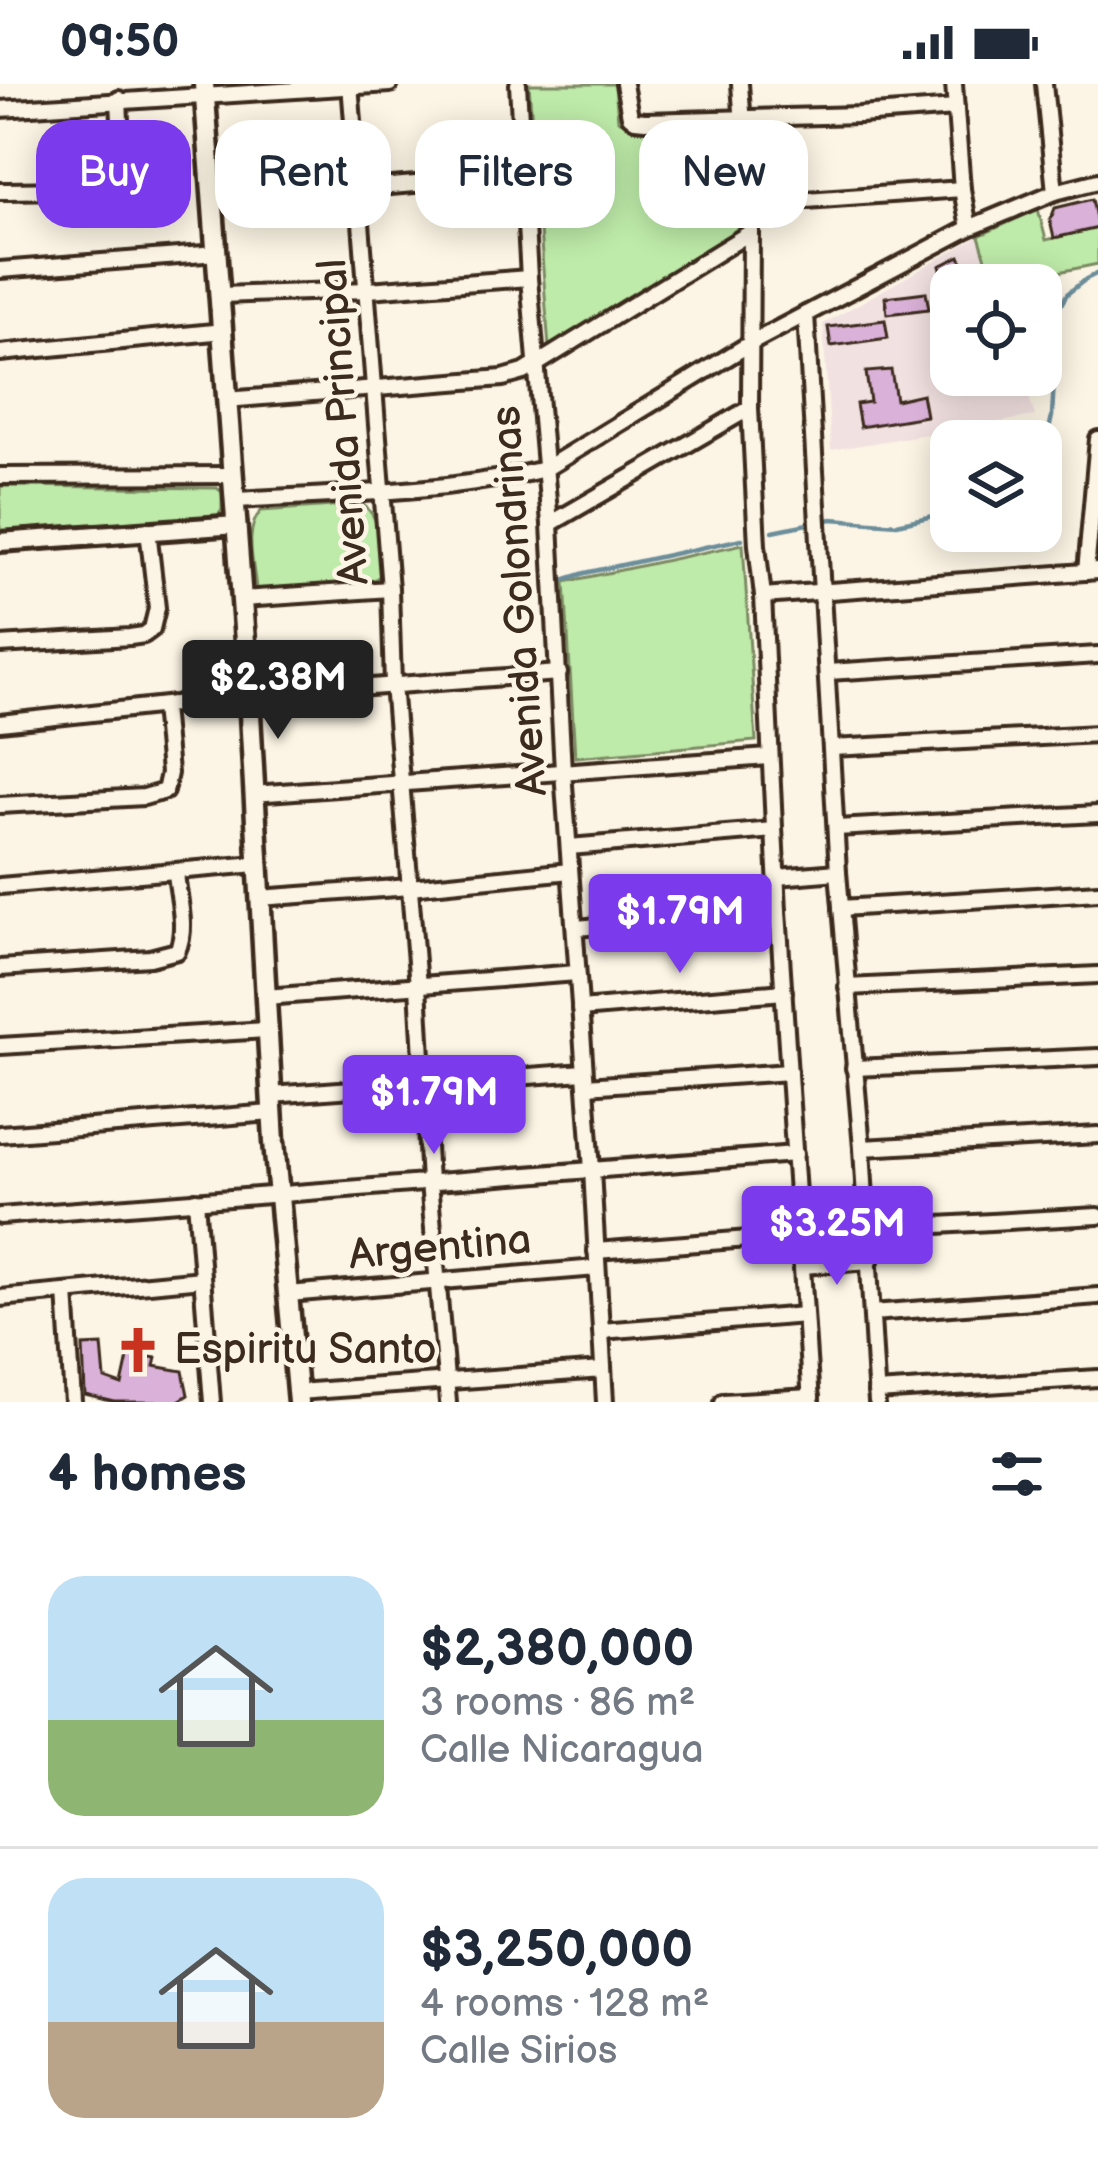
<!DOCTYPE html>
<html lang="en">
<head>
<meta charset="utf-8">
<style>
	:root { --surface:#fff; --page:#f2f2f3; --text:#1f2937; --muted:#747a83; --line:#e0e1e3; --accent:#7c3aed }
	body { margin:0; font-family:"Balsamiq Sans",sans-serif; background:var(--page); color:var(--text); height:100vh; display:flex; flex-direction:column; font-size:45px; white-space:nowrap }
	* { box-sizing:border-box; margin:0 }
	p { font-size:39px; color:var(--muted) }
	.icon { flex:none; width:66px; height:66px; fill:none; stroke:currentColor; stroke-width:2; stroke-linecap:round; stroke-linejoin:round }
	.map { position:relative; height:1318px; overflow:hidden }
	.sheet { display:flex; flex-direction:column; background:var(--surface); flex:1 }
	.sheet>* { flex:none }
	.banner { position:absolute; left:36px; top:36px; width:1026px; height:108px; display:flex; gap:24px }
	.tools { position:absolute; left:930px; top:180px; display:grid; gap:24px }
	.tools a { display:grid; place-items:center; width:132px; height:132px; border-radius:24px; background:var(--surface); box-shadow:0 6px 30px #0003; font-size:60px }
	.price { position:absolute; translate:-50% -102px; padding:0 27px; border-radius:12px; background:var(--accent); color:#fff; font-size:39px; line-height:78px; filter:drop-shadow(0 3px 6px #0008) }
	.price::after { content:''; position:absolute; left:50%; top:72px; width:36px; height:27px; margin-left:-18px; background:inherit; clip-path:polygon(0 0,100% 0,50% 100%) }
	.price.current { background:#222; color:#fff }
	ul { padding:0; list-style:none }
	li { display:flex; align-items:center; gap:36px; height:300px; padding:0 48px }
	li+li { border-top:3px solid var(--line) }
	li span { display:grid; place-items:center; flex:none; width:336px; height:240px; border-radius:36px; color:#555 }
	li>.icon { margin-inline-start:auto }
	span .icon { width:144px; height:144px; fill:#fffc; stroke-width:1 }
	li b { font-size:51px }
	h2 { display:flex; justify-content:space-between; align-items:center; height:144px; padding:0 48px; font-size:51px }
	.pill { padding:0 42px; border-radius:36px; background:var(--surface); box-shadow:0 6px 30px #0003; font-size:42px; line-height:108px }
	.pill.current { background:var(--accent); color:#fff }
	.status { display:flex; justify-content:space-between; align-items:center; height:84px; padding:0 60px; background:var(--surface); direction:ltr }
	.status svg { height:33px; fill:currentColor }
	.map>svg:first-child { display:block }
</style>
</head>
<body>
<div class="status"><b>09:50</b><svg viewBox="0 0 49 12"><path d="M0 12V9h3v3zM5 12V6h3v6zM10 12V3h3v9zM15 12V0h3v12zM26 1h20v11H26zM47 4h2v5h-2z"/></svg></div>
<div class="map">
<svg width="1098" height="1318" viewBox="0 0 1098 1318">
	<rect width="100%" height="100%" fill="#fcf5e5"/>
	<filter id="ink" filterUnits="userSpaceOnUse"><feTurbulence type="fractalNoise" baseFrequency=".00833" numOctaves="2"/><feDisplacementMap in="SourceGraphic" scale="24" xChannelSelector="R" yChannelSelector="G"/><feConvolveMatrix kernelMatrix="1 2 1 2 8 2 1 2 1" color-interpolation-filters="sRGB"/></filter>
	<g filter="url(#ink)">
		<path fill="#f2e1e1" d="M 979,152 L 994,201 L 951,201 L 951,291 L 1022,291 L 1035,332 L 831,366 L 823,240 Z"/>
		<g fill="#beeba9" stroke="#7c8a64" stroke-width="3">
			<path d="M 529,0 L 615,0 L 618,36 L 633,43 L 725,41 L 731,47 L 740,131 L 736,149 L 572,257 L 549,264 Z"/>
			<path d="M 1038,125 L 1046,156 L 1098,144 L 1098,180 L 994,201 L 979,152 Z"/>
			<path d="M 0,402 L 217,404 L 222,408 L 222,426 L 218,431 L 206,433 L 0,447 Z"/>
			<path d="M 362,420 C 384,434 380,468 380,492 L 364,502 L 260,509 L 256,505 C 254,481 243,446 261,427 Z"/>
			<path d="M 743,460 L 756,657 L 575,673 L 565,498 Z"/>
		</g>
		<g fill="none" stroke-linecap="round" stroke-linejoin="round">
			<g stroke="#6c8e9b" stroke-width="4.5">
				<path d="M 1041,369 L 1045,365 L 1052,332 L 1058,226 L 1067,210 L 1086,195 L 1098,189"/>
				<path d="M 773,447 L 832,435 L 897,440 L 951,428"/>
				<path d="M 560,497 L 585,489 L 742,455"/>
			</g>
		</g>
		<g fill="#dab1d8" stroke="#3b2a1e" stroke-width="3">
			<path d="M 1092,115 L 1098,144 L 1054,154 L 1050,137 L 1055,124 Z"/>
			<path d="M 960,172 L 965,186 L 944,196 L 940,182 Z"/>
			<path d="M 926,208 L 929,225 L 887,230 L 885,213 Z"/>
			<path d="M 885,236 L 888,254 L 831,262 L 828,243 Z"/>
			<path d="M 891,286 L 896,316 L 922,310 L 926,332 L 860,343 L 856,320 L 870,318 L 866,288 Z"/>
			<path d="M 102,1261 L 105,1295 L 122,1301 L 129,1269 L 156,1274 L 154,1282 L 183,1287 L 188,1311 L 177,1318 L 115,1318 L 85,1311 L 83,1262 Z"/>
		</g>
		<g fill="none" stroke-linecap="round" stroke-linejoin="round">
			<defs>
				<g id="minor">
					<path d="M 350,0 L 390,505 L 393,600 L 418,902 L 429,1098 L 448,1318"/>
					<path d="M 518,0 L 529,194 L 550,440 L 563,687 L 592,1086 L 605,1318"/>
					<path d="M 624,0 L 630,32 L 635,36 L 645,37 L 859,31 L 956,24"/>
					<path d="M 740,0 L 751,148 L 750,324 L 757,461 L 763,512 L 778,827 L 811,1318"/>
					<path d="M 954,0 L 962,105 L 969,144"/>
					<path d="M 1044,0 L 1055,108"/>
					<path d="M 0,25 L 390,0"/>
					<path d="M 0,107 C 26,106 93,108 113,97 C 123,91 121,90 122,80 L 119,15"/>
					<path d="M 211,117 L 524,91"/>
					<path d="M 749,120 L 962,105"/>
					<path d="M 0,186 L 217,169"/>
					<path d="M 221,211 L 368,206 L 529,194"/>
					<path d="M 806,230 L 838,788 L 862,1064 L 877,1318"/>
					<path d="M 0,269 L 224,247"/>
					<path d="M 226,316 L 503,294 L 524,288 L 751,148"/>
					<path d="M 0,392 L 233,391"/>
					<path d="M 235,416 C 338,410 445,409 545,385 L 751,259 L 969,144 L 1055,108 L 1098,97"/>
					<path d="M 550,440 L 750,324"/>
					<path d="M 1086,488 L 1098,355"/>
					<path d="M 763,512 L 1098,487"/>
					<path d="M 242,515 L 390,505"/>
					<path d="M 0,561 L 130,553 L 144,551 L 152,545 L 157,524 L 148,446"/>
					<path d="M 828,588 L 1098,571"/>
					<path d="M 0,639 L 249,612 L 559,589"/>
					<path d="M 832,664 L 1098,650"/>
					<path d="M 253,710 L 769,673"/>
					<path d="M 0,721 L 144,713 L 165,707 L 169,689 L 163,622"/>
					<path d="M 836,744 L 1098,730"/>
					<path d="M 569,763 L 774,746"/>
					<path d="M 777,793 L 838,788"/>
					<path d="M 0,802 L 257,780"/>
					<path d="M 259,814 L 410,803 L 570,787"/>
					<path d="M 841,824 L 1098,808"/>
					<path d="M 576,844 L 778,827"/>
					<path d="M 0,884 L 150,874 L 177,867 C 188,845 178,813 176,789"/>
					<path d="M 847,903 L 1098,891"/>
					<path d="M 265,913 L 577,889"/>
					<path d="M 580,925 L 784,908"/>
					<path d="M 0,962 L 267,946"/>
					<path d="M 854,984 L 1098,973"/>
					<path d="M 586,1002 L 789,988"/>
					<path d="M 271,1011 L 584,988"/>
					<path d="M 0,1050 L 272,1029"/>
					<path d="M 862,1064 L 1098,1051"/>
					<path d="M 196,1116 L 212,1318"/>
					<path d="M 0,1132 L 795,1070"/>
					<path d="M 867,1145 L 1098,1132"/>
					<path d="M 596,1167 L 799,1151"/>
					<path d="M 802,1182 L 870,1177"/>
					<path d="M 66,1208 L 73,1318"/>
					<path d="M 288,1210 L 597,1184"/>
					<path d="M 0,1214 L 202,1195"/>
					<path d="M 872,1229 L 1098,1212"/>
					<path d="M 601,1247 L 805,1231"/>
					<path d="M 297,1308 L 603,1286"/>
					<path d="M 876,1308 L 1098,1294"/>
					<path d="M 723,1318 L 811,1313"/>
				</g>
				<path id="tertiary" d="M 0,458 L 237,441"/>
				<path id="secondary" d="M 204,0 L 249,612 L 274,1058 L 298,1318"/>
			</defs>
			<use href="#minor" stroke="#3b2a1e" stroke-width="22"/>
			<use href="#tertiary" stroke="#3b2a1e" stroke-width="26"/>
			<use href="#secondary" stroke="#3b2a1e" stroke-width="27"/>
			<use href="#minor" stroke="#fcf5e5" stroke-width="14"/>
			<use href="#tertiary" stroke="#fcf5e5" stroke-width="16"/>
			<use href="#secondary" stroke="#fcf5e5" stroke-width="18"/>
		</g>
	</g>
	<defs>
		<symbol id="church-bare" viewBox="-9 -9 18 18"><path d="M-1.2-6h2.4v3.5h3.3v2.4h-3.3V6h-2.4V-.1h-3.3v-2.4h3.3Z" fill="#c8321e" stroke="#fcf5e5" stroke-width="2.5" paint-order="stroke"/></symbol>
	</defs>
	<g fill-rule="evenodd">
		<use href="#church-bare" x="105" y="1233" width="66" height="66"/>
	</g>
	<g text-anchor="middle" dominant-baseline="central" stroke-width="9" stroke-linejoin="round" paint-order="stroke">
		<g font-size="42" fill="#3b2a1e" stroke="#fcf5e5">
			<text transform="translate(344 338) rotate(-94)">Avenida Principal</text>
			<text transform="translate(520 517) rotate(-94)">Avenida Golondrinas</text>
			<text transform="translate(440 1164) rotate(-5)">Argentina</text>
		</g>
		<g font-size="42" fill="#3b2a1e" stroke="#fcf5e5" text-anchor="start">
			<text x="174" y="1266">Espiritu Santo</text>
		</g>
	</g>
</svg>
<div class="tools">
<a><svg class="icon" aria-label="locate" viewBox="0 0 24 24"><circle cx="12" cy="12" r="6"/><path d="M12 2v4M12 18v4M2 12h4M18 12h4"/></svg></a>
<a><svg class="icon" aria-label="layers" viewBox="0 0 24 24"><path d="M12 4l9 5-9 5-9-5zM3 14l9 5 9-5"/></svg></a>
</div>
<b class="price current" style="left:278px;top:658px">$2.38M</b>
<b class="price" style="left:680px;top:892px">$1.79M</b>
<b class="price" style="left:434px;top:1073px">$1.79M</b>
<b class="price" style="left:837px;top:1204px">$3.25M</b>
<div class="banner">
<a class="pill current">Buy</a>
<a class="pill">Rent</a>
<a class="pill">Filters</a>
<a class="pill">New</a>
</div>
</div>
<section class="sheet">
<h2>4 homes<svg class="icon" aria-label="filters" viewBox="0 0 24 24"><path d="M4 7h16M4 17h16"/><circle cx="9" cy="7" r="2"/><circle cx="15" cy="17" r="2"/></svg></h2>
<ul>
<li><span style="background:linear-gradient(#bfe0f5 60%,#8fb573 0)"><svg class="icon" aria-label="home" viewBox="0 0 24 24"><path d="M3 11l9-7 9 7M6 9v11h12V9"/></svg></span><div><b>$2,380,000</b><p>3 rooms · 86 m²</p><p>Calle Nicaragua</p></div></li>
<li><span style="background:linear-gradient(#bfe0f5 60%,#b9a48a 0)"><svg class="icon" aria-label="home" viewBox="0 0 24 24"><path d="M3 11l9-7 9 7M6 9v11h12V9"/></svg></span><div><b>$3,250,000</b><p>4 rooms · 128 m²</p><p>Calle Sirios</p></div></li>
</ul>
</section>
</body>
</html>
